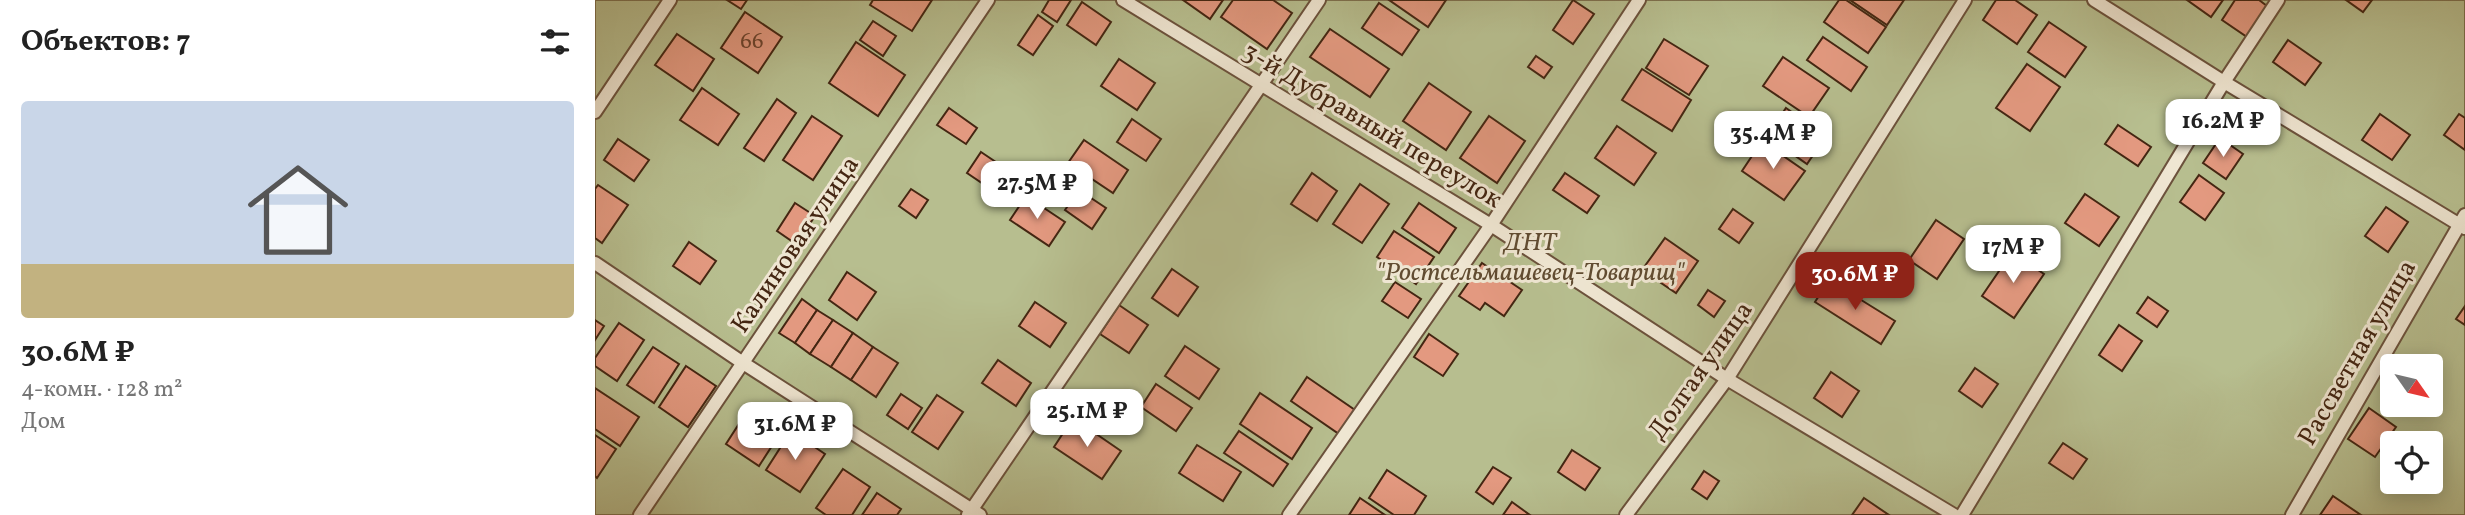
<!DOCTYPE html>
<html lang="ru">
<head>
<meta charset="utf-8">
<style>
	:root { --surface:#fff; --page:#f6f6f6; --text:#222; --muted:#767676; --accent:#8f2418 }
	body { margin:0; font-family:Vollkorn,serif; background:var(--page); color:var(--text); height:100vh; display:flex; flex-direction:column; font-size:26px; white-space:nowrap }
	* { box-sizing:border-box; margin:0 }
	p { font-size:23px; color:var(--muted) }
	.icon { flex:none; width:38px; height:38px; fill:none; stroke:currentColor; stroke-width:2; stroke-linecap:round; stroke-linejoin:round }
	.map { position:relative; flex:1; overflow:hidden }
	.panel { display:flex; flex-direction:column; background:var(--surface); width:595px }
	.panel>* { flex:none }
	.needle { width:46px; rotate:124deg }
	.controls { position:absolute; left:1785px; top:354px; display:grid; gap:14px }
	.controls a { display:grid; place-items:center; width:63px; height:63px; border-radius:7px; background:var(--surface); box-shadow:0 4px 18px #0003; font-size:35px }
	.price { position:absolute; translate:-50% -60px; padding:0 16px; border-radius:14px; background:#fff; color:#222; font-size:23px; line-height:46px; filter:drop-shadow(0 2px 4px #0008) }
	.price::after { content:''; position:absolute; left:50%; top:42px; width:21px; height:16px; margin-left:-10px; background:inherit; clip-path:polygon(0 0,100% 0,50% 100%) }
	.price.selected { background:var(--accent); color:#fff }
	ul { padding:0; list-style:none }
	li { display:grid; align-content:center; gap:14px; height:371px; padding:0 21px }
	li span { display:grid; place-items:center; height:217px; border-radius:7px; color:#555 }
	li>.icon { margin-inline-start:auto }
	span .icon { width:126px; height:126px; fill:#fffc; stroke-width:1 }
	li b { font-size:30px }
	h2 { display:flex; justify-content:space-between; align-items:center; height:84px; padding:0 21px; font-size:30px }
	main { display:flex; flex:1; min-height:0 }
	.map>svg:first-child { display:block }
</style>
</head>
<body>
<main>
<section class="panel">
<h2>Объектов: 7<svg class="icon" aria-label="filters" viewBox="0 0 24 24"><path d="M4 7h16M4 17h16"/><circle cx="9" cy="7" r="2"/><circle cx="15" cy="17" r="2"/></svg></h2>
<ul>
<li><span style="background:linear-gradient(#c9d6e8 75%,#c2b280 0)"><svg class="icon" aria-label="home" viewBox="0 0 24 24"><path d="M3 11l9-7 9 7M6 9v11h12V9"/></svg></span><div><b>30.6M ₽</b><p>4-комн. · 128 m²</p><p>Дом</p></div></li>
</ul>
</section>
<div class="map">
<svg width="1870" height="515" viewBox="0 0 1870 515">
	<rect width="100%" height="100%" fill="#e6d8ba"/>
	<filter id="stains"><feTurbulence type="fractalNoise" baseFrequency=".00286" numOctaves="4"/><feColorMatrix values="0 0 0 0 .2 0 0 0 0 .09 0 0 0 0 .02 0 0 0 .5 -.17"/></filter>
	<radialGradient id="worn" r=".72"><stop offset=".6" stop-color="#630" stop-opacity="0"/><stop offset="1" stop-color="#630" stop-opacity=".3"/></radialGradient>
	<path fill="#b7be8f" stroke="#7e7250" stroke-width="2" fill-rule="evenodd" d="M 0,0 L 1870,0 L 1870,515 L 0,515 ZM 1797,366 L 1836,366 L 1836,404 L 1797,404 ZM 1797,443 L 1836,443 L 1836,481 L 1797,481 Z"/>
	<g fill="#e39980" stroke="#442612" stroke-width="2">
		<path d="M 132,0 L 152,0 L 146,9 Z"/>
		<path d="M 278,0 L 337,0 L 317,31 L 275,5 Z"/>
		<path d="M 454,0 L 476,0 L 462,22 L 447,12 Z"/>
		<path d="M 588,0 L 628,0 L 615,19 Z"/>
		<path d="M 638,0 L 678,0 L 697,13 L 672,49 L 626,17 Z"/>
		<path d="M 794,0 L 851,0 L 833,27 Z"/>
		<path d="M 978,0 L 999,14 L 978,44 L 958,30 Z"/>
		<path d="M 1244,0 L 1251,0 L 1291,27 L 1273,53 L 1229,22 Z"/>
		<path d="M 1255,0 L 1309,0 L 1292,25 Z"/>
		<path d="M 1401,0 L 1420,0 L 1442,15 L 1422,44 L 1388,20 Z"/>
		<path d="M 1592,0 L 1628,0 L 1616,17 Z"/>
		<path d="M 1640,0 L 1664,0 L 1676,9 L 1655,39 L 1627,20 Z"/>
		<path d="M 1751,0 L 1777,0 L 1768,12 Z"/>
		<path d="M 487,2 L 516,22 L 501,45 L 472,25 Z"/>
		<path d="M 784,3 L 824,30 L 807,55 L 767,28 Z"/>
		<path d="M 150,12 L 187,37 L 163,73 L 126,48 Z"/>
		<path d="M 443,15 L 458,26 L 438,55 L 423,45 Z"/>
		<path d="M 278,21 L 301,36 L 288,56 L 265,40 Z"/>
		<path d="M 1454,22 L 1491,47 L 1470,77 L 1433,52 Z"/>
		<path d="M 735,29 L 794,69 L 775,97 L 715,57 Z"/>
		<path d="M 82,34 L 119,59 L 98,91 L 60,65 Z"/>
		<path d="M 1228,37 L 1272,67 L 1256,91 L 1212,60 Z"/>
		<path d="M 1069,39 L 1113,66 L 1094,95 L 1051,68 Z"/>
		<path d="M 1693,40 L 1726,63 L 1710,85 L 1678,62 Z"/>
		<path d="M 261,42 L 310,75 L 283,116 L 234,83 Z"/>
		<path d="M 941,56 L 957,67 L 949,78 L 933,67 Z"/>
		<path d="M 1188,57 L 1234,88 L 1214,117 L 1168,86 Z"/>
		<path d="M 524,59 L 560,83 L 542,110 L 506,86 Z"/>
		<path d="M 1432,64 L 1465,87 L 1435,131 L 1401,108 Z"/>
		<path d="M 1047,69 L 1096,100 L 1077,131 L 1027,100 Z"/>
		<path d="M 834,83 L 876,112 L 851,150 L 808,121 Z"/>
		<path d="M 107,88 L 144,114 L 123,145 L 85,120 Z"/>
		<path d="M 182,99 L 201,113 L 169,161 L 149,148 Z"/>
		<path d="M 354,108 L 382,128 L 371,144 L 342,125 Z"/>
		<path d="M 1191,108 L 1231,136 L 1212,164 L 1172,136 Z"/>
		<path d="M 1785,114 L 1815,135 L 1797,160 L 1767,140 Z"/>
		<path d="M 1864,114 L 1870,118 L 1870,150 L 1849,135 Z"/>
		<path d="M 217,116 L 247,136 L 218,180 L 188,160 Z"/>
		<path d="M 894,116 L 930,141 L 902,183 L 865,158 Z"/>
		<path d="M 537,119 L 566,139 L 551,161 L 522,142 Z"/>
		<path d="M 1523,125 L 1556,147 L 1543,166 L 1510,144 Z"/>
		<path d="M 1022,126 L 1061,153 L 1039,185 L 1000,158 Z"/>
		<path d="M 1625,138 L 1648,154 L 1631,179 L 1608,163 Z"/>
		<path d="M 23,139 L 54,160 L 39,181 L 9,160 Z"/>
		<path d="M 489,140 L 533,170 L 518,193 L 473,163 Z"/>
		<path d="M 1167,141 L 1210,171 L 1189,200 L 1147,171 Z"/>
		<path d="M 386,152 L 423,177 L 409,198 L 372,173 Z"/>
		<path d="M 717,173 L 742,191 L 722,221 L 696,204 Z"/>
		<path d="M 970,173 L 1004,196 L 992,213 L 958,190 Z"/>
		<path d="M 1604,175 L 1629,193 L 1610,220 L 1585,202 Z"/>
		<path d="M 765,184 L 794,204 L 767,243 L 738,224 Z"/>
		<path d="M 3,185 L 33,205 L 7,243 L 0,238 L 0,189 Z"/>
		<path d="M 316,189 L 333,200 L 321,218 L 304,206 Z"/>
		<path d="M 484,190 L 511,208 L 497,229 L 470,210 Z"/>
		<path d="M 1490,194 L 1524,217 L 1504,246 L 1470,223 Z"/>
		<path d="M 431,196 L 470,222 L 454,246 L 415,220 Z"/>
		<path d="M 200,203 L 220,216 L 201,244 L 182,231 Z"/>
		<path d="M 824,203 L 861,228 L 844,253 L 807,228 Z"/>
		<path d="M 1791,207 L 1813,222 L 1793,252 L 1770,236 Z"/>
		<path d="M 1138,209 L 1158,223 L 1144,243 L 1124,229 Z"/>
		<path d="M 1341,220 L 1369,239 L 1342,279 L 1314,260 Z"/>
		<path d="M 799,231 L 839,257 L 821,284 L 782,257 Z"/>
		<path d="M 1070,238 L 1103,261 L 1081,293 L 1047,270 Z"/>
		<path d="M 94,242 L 121,261 L 105,284 L 78,266 Z"/>
		<path d="M 1417,252 L 1449,274 L 1419,318 L 1387,296 Z"/>
		<path d="M 887,263 L 927,290 L 909,316 L 890,303 L 885,310 L 864,296 Z"/>
		<path d="M 577,269 L 603,287 L 583,316 L 557,298 Z"/>
		<path d="M 252,272 L 281,292 L 262,320 L 234,300 Z"/>
		<path d="M 1234,280 L 1300,321 L 1286,344 L 1220,302 Z"/>
		<path d="M 800,282 L 826,299 L 813,318 L 787,301 Z"/>
		<path d="M 1113,290 L 1130,301 L 1119,317 L 1103,305 Z"/>
		<path d="M 1553,297 L 1573,311 L 1562,327 L 1542,313 Z"/>
		<path d="M 207,299 L 222,310 L 200,343 L 184,333 Z"/>
		<path d="M 440,302 L 471,323 L 455,347 L 424,326 Z"/>
		<path d="M 524,305 L 553,325 L 534,353 L 505,334 Z"/>
		<path d="M 1870,306 L 1870,325 L 1861,319 Z"/>
		<path d="M 222,310 L 238,320 L 215,354 L 200,343 Z"/>
		<path d="M 0,320 L 9,326 L 0,340 Z"/>
		<path d="M 238,320 L 258,333 L 236,367 L 215,354 Z"/>
		<path d="M 24,323 L 49,340 L 22,381 L 0,366 L 0,358 Z"/>
		<path d="M 1524,325 L 1547,341 L 1527,371 L 1504,355 Z"/>
		<path d="M 258,333 L 278,347 L 256,380 L 236,367 Z"/>
		<path d="M 834,334 L 863,354 L 848,376 L 819,357 Z"/>
		<path d="M 590,346 L 624,369 L 604,399 L 570,376 Z"/>
		<path d="M 58,347 L 84,364 L 59,403 L 32,385 Z"/>
		<path d="M 278,347 L 303,363 L 281,397 L 256,380 Z"/>
		<path d="M 403,360 L 436,383 L 421,406 L 387,383 Z"/>
		<path d="M 91,366 L 121,386 L 93,427 L 64,407 Z"/>
		<path d="M 1380,368 L 1403,384 L 1387,407 L 1364,391 Z"/>
		<path d="M 1236,372 L 1264,391 L 1247,417 L 1219,398 Z"/>
		<path d="M 712,377 L 760,410 L 744,434 L 696,401 Z"/>
		<path d="M 561,384 L 597,408 L 581,431 L 546,407 Z"/>
		<path d="M 0,388 L 44,417 L 25,446 L 0,429 Z"/>
		<path d="M 665,393 L 717,428 L 697,459 L 645,424 Z"/>
		<path d="M 306,394 L 327,408 L 313,429 L 292,415 Z"/>
		<path d="M 342,395 L 368,412 L 343,449 L 317,432 Z"/>
		<path d="M 1774,408 L 1801,427 L 1780,457 L 1753,439 Z"/>
		<path d="M 151,413 L 184,435 L 164,466 L 131,444 Z"/>
		<path d="M 478,418 L 526,451 L 507,479 L 459,447 Z"/>
		<path d="M 196,431 L 230,454 L 205,492 L 171,470 Z"/>
		<path d="M 644,431 L 693,464 L 678,486 L 629,453 Z"/>
		<path d="M 0,435 L 21,449 L 2,478 L 0,476 Z"/>
		<path d="M 1468,443 L 1492,459 L 1478,479 L 1454,463 Z"/>
		<path d="M 602,445 L 646,472 L 628,501 L 584,473 Z"/>
		<path d="M 977,450 L 1005,468 L 990,490 L 963,472 Z"/>
		<path d="M 898,467 L 916,478 L 898,504 L 881,492 Z"/>
		<path d="M 248,469 L 275,487 L 257,515 L 231,515 L 221,508 Z"/>
		<path d="M 792,470 L 831,496 L 819,515 L 799,515 L 774,498 Z"/>
		<path d="M 1109,471 L 1124,481 L 1112,499 L 1097,489 Z"/>
		<path d="M 282,493 L 306,509 L 302,515 L 267,515 Z"/>
		<path d="M 1738,496 L 1766,515 L 1725,515 Z"/>
		<path d="M 765,498 L 790,515 L 754,515 Z"/>
		<path d="M 1269,498 L 1294,515 L 1257,515 Z"/>
		<path d="M 917,502 L 935,515 L 908,515 Z"/>
	</g>
	<g fill="none" stroke-linecap="round" stroke-linejoin="round">
		<defs>
			<g id="service">
				<path d="M 528,0 L 896,225 L 1132,379 L 1359,515"/>
				<path d="M 1499,0 L 1629,82 L 1870,228"/>
				<path d="M 0,112 L 75,0"/>
				<path d="M 0,263 L 148,363 L 385,515"/>
				<path d="M 45,515 L 393,0"/>
				<path d="M 373,515 L 724,0"/>
				<path d="M 694,515 L 896,225 L 1044,0"/>
				<path d="M 1031,515 L 1132,379 L 1370,0"/>
				<path d="M 1367,515 L 1629,82 L 1683,0"/>
				<path d="M 1697,515 L 1870,215"/>
			</g>
		</defs>
		<use href="#service" stroke="#6c523c" stroke-width="16"/>
		<use href="#service" stroke="#efe6d2" stroke-width="12"/>
	</g>
	<g text-anchor="middle" dominant-baseline="central" stroke-width="6" stroke-linejoin="round" paint-order="stroke">
		<g font-size="23" fill="#6c432e">
			<text x="157" y="42">66</text>
		</g>
		<g font-size="26" fill="#442612" stroke="#efe6d2">
			<text transform="translate(777 126) rotate(31)">3-й Дубравный переулок</text>
			<text transform="translate(201 245) rotate(-56)">Калиновая улица</text>
			<text transform="translate(1763 353) rotate(-60)">Рассветная улица</text>
			<text transform="translate(1106 371) rotate(-55)">Долгая улица</text>
		</g>
		<g font-size="26" font-style="italic" fill="#614c31" stroke="#efe6d2">
			<text x="935" y="243">ДНТ<tspan x="935" dy="30">"Ростсельмашевец-Товарищ"</tspan></text>
		</g>
	</g>
	<rect width="100%" height="100%" filter="url(#stains)"/>
	<rect width="100%" height="100%" fill="url(#worn)"/>
</svg>
<div class="controls">
<a><svg class="needle" viewBox="-14 -14 28 28"><path d="M0-13l5 13h-10z" fill="#e53935"/><path d="M0 13l5-13h-10z" fill="#767676"/></svg></a>
<a><svg class="icon" aria-label="locate" viewBox="0 0 24 24"><circle cx="12" cy="12" r="6"/><path d="M12 2v4M12 18v4M2 12h4M18 12h4"/></svg></a>
</div>
<b class="price" style="left:1628px;top:159px">16.2M ₽</b>
<b class="price" style="left:1178px;top:171px">35.4M ₽</b>
<b class="price" style="left:442px;top:221px">27.5M ₽</b>
<b class="price" style="left:1418px;top:285px">17M ₽</b>
<b class="price selected" style="left:1260px;top:312px">30.6M ₽</b>
<b class="price" style="left:492px;top:449px">25.1M ₽</b>
<b class="price" style="left:200px;top:462px">31.6M ₽</b>
</div>
</main>
</body>
</html>
